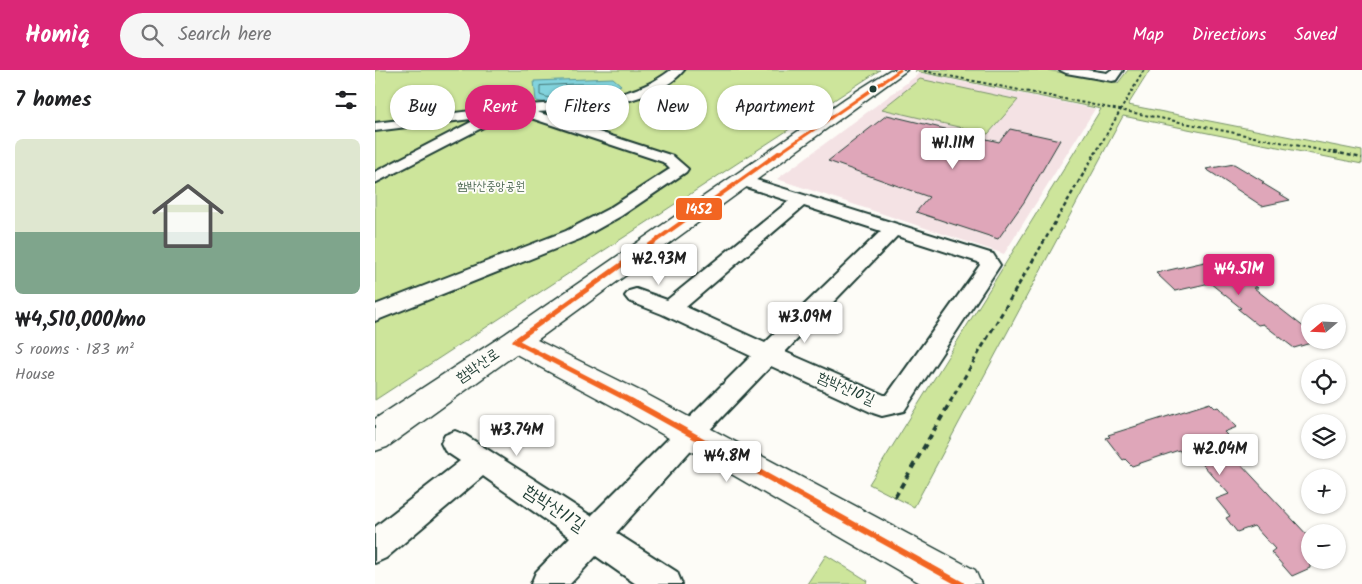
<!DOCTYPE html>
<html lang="en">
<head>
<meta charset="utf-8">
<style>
	:root { --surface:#fff; --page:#f6f6f6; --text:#202124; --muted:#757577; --line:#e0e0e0; --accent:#db2777 }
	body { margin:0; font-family:Kalam,"Poor Story",sans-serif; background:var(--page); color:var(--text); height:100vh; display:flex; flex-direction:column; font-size:19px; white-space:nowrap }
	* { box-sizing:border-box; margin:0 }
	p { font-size:16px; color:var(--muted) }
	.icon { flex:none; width:28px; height:28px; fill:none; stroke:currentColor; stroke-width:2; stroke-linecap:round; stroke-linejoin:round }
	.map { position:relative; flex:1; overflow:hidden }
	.drawer { display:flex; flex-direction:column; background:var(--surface); width:375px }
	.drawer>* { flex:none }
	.top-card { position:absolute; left:15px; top:15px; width:475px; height:45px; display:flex; gap:10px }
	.needle { width:32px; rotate:251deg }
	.fabs { position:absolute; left:926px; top:234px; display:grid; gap:10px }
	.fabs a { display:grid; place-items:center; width:45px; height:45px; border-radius:50%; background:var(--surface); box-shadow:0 1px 4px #0004; font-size:25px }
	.price { position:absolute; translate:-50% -42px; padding:0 11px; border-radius:5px; background:#fff; color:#222; font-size:16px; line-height:32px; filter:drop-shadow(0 1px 2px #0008) }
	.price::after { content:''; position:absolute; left:50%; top:30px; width:15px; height:11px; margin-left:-8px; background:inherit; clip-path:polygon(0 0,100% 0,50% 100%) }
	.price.selected { background:var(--accent); color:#fff }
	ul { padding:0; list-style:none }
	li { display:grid; align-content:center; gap:10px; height:265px; padding:0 15px }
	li+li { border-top:1px solid var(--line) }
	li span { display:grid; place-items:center; height:155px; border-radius:8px; color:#555 }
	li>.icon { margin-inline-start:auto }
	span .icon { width:90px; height:90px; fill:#fffc; stroke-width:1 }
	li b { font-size:21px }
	h2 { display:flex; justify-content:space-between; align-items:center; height:60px; padding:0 15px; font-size:21px }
	.tag { padding:0 18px; border-radius:22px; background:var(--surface); box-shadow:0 1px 4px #0004; font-size:18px; line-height:45px }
	.tag.selected { background:var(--accent); color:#fff }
	header { display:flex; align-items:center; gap:30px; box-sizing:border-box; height:70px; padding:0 25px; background:var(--accent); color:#fff }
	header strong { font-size:24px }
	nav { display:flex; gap:28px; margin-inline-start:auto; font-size:18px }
	.search { width:350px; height:45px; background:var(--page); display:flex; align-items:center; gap:12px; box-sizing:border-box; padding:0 18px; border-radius:28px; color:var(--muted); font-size:19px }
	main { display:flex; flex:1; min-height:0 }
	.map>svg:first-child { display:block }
</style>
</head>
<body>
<header>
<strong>Homiq</strong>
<div class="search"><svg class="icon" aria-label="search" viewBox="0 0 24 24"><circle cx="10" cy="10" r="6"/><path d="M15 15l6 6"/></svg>Search here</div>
<nav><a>Map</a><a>Directions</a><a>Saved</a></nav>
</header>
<main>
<section class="drawer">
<h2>7 homes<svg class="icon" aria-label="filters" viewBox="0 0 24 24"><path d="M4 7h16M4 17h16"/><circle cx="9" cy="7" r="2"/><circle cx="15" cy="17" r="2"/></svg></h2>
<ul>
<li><span style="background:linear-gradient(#dfe7d0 60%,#7fa58c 0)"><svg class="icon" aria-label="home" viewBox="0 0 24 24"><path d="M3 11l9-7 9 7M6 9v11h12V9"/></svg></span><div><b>₩4,510,000/mo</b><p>5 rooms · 183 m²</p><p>House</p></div></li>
</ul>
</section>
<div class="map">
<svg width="987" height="514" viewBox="0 0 987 514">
	<rect width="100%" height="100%" fill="#fdfcf7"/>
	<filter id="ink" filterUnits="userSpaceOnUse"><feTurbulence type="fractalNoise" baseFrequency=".02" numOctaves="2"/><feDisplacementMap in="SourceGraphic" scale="10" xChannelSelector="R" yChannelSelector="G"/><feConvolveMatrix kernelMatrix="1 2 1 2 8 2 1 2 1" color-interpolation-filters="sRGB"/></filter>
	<g filter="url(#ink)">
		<path fill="#f4e2e4" d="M 545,3 L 720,39 L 629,184 L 402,109 Z"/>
		<g fill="#cde59b" stroke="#769168">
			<path d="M 0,0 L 505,0 L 0,330 Z"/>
			<path d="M 542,0 L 672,0 L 743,13 L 753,0 L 775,0 L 753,35 L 987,81 L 987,94 L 748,46 L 539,437 L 494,414 L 726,39 L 540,1 Z"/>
			<path d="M 545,9 L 643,30 L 613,64 L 507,39 Z"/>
			<path d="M 451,485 L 493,511 L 491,514 L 432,514 Z"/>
		</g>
		<path fill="#82d3dd" stroke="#5a9799" d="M 238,8 L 246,15 C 218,31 193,37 161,31 L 159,11 Z"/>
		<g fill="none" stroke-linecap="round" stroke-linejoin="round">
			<path stroke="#477978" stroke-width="1" d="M 201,14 L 230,14 L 232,16 C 214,28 185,33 165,25 L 165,16 Z"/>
		</g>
		<g fill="#dfa6b9" stroke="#1f3d34">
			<path d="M 512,45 L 624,72 L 635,59 L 685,70 L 649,132 L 623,169 L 541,142 L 554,127 L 453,91 Z"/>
			<path d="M 859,94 L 889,112 L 887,113 L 915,130 L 887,136 L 831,99 Z"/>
			<path d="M 856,186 L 876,199 L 867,202 L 870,204 L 866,205 L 883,218 L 879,218 L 935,262 L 935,270 L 946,270 L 919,278 L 888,254 L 883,255 L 863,239 L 866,238 L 835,213 L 800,221 L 781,203 Z"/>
			<path d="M 835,333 L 840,338 L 843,337 L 862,357 L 849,362 L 852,365 L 847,367 L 869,390 L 864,392 L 935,468 L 935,498 L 917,506 L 896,482 L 900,479 L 879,456 L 862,462 L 851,448 L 855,446 L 841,429 L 854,424 L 821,387 L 812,390 L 804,380 L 757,396 L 750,389 L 748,390 L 731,368 L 735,367 L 733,365 Z"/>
		</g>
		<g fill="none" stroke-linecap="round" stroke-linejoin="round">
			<defs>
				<g id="street">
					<path d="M 296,0 L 309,0 C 280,36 205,39 162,42 L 298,86 L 313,99 L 311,102 L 246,146 L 205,169 L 0,251 L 0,235 L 191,161 L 233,139 L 295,99 L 288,92 L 144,44 L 123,46 L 122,50 L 0,113 L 0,102 L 104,48 L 0,61 L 0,53 C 45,48 89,41 133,37 C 188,31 251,35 296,0 Z"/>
					<path d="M 685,0 L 712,0 L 732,3 L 736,0 L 748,0 L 741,10 L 737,11 L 691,3 Z"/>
					<path d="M 365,105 L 618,184 L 625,195 L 529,341 L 507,346 L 498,343 L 396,296 L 324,371 L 241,463 L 302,502 L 307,514 L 261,514 L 221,486 L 195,514 L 156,514 L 161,502 L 195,467 L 108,406 L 11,488 L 0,493 L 0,457 L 85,391 L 70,381 L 66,373 L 70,365 L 80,361 L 90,365 L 216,446 L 376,286 L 287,244 L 254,231 L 250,226 L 254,221 L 261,219 L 292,230 L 414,131 L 359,113 L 357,110 L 359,107 ZM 429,136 L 506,161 L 390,273 L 311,237 ZM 522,166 L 603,192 L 605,195 L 512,325 L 509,325 L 410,282 Z"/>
				</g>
				<path id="secondary" d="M 515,0 L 532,0 L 162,270 L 269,323 L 600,500 L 606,514 L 547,514 L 247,341 L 141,284 L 12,377 L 0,381 L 0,349 L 130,264 L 471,28 Z"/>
			</defs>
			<use href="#street" stroke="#1f3d34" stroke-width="4"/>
			<use href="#secondary" stroke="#1f3d34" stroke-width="3"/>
			<g stroke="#1f3d34" stroke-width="2" stroke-dasharray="3 2.5" stroke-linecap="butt">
				<path d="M 549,1 L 965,84"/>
				<path d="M 720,84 L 769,0"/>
			</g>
			<g stroke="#1f3d34" stroke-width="2.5" stroke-dasharray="4 3" stroke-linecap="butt">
				<path d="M 959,82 L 987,88"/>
				<path d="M 657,192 L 721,82"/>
			</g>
			<path stroke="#1f3d34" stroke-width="3" stroke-dasharray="5 4" stroke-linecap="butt" d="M 575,332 L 658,190"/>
			<path stroke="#1f3d34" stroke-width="4" stroke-dasharray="6 5" stroke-linecap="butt" d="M 520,427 L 576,331"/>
			<use href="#street" fill="#fdfcf7" fill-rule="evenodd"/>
			<use href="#secondary" fill="#fdfcf7" fill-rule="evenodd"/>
			<defs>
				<path id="bus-1-far3" d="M 403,84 L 525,0"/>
				<path id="bus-1-far2" d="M 251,192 L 405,82"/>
				<path id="bus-1-far1" d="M 253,190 L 140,271 L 258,332"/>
				<path id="bus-1" d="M 256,331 L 586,514"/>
			</defs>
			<use href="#bus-1-far3" stroke="#fdfcf7" stroke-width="5.5"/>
			<use href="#bus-1-far2" stroke="#fdfcf7" stroke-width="7"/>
			<use href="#bus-1-far1" stroke="#fdfcf7" stroke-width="9"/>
			<use href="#bus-1" stroke="#fdfcf7" stroke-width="10"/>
			<use href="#bus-1-far3" stroke="#f26522" stroke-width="3"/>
			<use href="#bus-1-far2" stroke="#f26522" stroke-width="4"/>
			<use href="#bus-1-far1" stroke="#f26522" stroke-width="5"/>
			<use href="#bus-1" stroke="#f26522" stroke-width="6"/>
		</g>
	</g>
	<circle fill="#1f3d34" stroke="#fdfcf7" stroke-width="2" cx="498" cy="19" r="4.5"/>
	<g text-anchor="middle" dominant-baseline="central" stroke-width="4" stroke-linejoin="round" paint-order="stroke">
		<g font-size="12" fill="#425f49" stroke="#fdfcf7">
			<text x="116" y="116">함박산중앙공원</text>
		</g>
		<g font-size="15" fill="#1f3d34" stroke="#fdfcf7">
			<text transform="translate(103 296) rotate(-34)">함박산로</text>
			<text transform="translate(471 319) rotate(24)">함박산10길</text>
		</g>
		<g font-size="18" fill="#1f3d34" stroke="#fdfcf7">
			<text transform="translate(179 439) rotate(34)">함박산11길</text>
		</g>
	</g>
	<rect stroke="#fdfcf7" stroke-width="2" x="300" y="127" width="48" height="24" rx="5" fill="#f26522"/>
	<g font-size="14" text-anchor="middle" font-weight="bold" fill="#fff">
		<text x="324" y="144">1452</text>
	</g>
</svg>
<div class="fabs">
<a><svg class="needle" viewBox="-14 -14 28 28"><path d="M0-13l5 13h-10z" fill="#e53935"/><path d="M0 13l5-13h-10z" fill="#757577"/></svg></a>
<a><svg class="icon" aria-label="locate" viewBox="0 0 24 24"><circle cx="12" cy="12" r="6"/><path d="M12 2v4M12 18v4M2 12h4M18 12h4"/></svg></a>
<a><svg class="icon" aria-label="layers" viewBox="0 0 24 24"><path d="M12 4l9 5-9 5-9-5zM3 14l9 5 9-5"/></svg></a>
<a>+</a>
<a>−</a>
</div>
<b class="price" style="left:578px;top:100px">₩1.11M</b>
<b class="price" style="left:284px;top:216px">₩2.93M</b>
<b class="price selected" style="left:864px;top:226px">₩4.51M</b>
<b class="price" style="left:430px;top:274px">₩3.09M</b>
<b class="price" style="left:142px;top:387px">₩3.74M</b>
<b class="price" style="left:845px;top:406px">₩2.04M</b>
<b class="price" style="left:352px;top:413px">₩4.8M</b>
<div class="top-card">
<a class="tag">Buy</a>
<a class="tag selected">Rent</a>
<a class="tag">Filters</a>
<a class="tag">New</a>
<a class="tag">Apartment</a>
</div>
</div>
</main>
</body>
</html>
